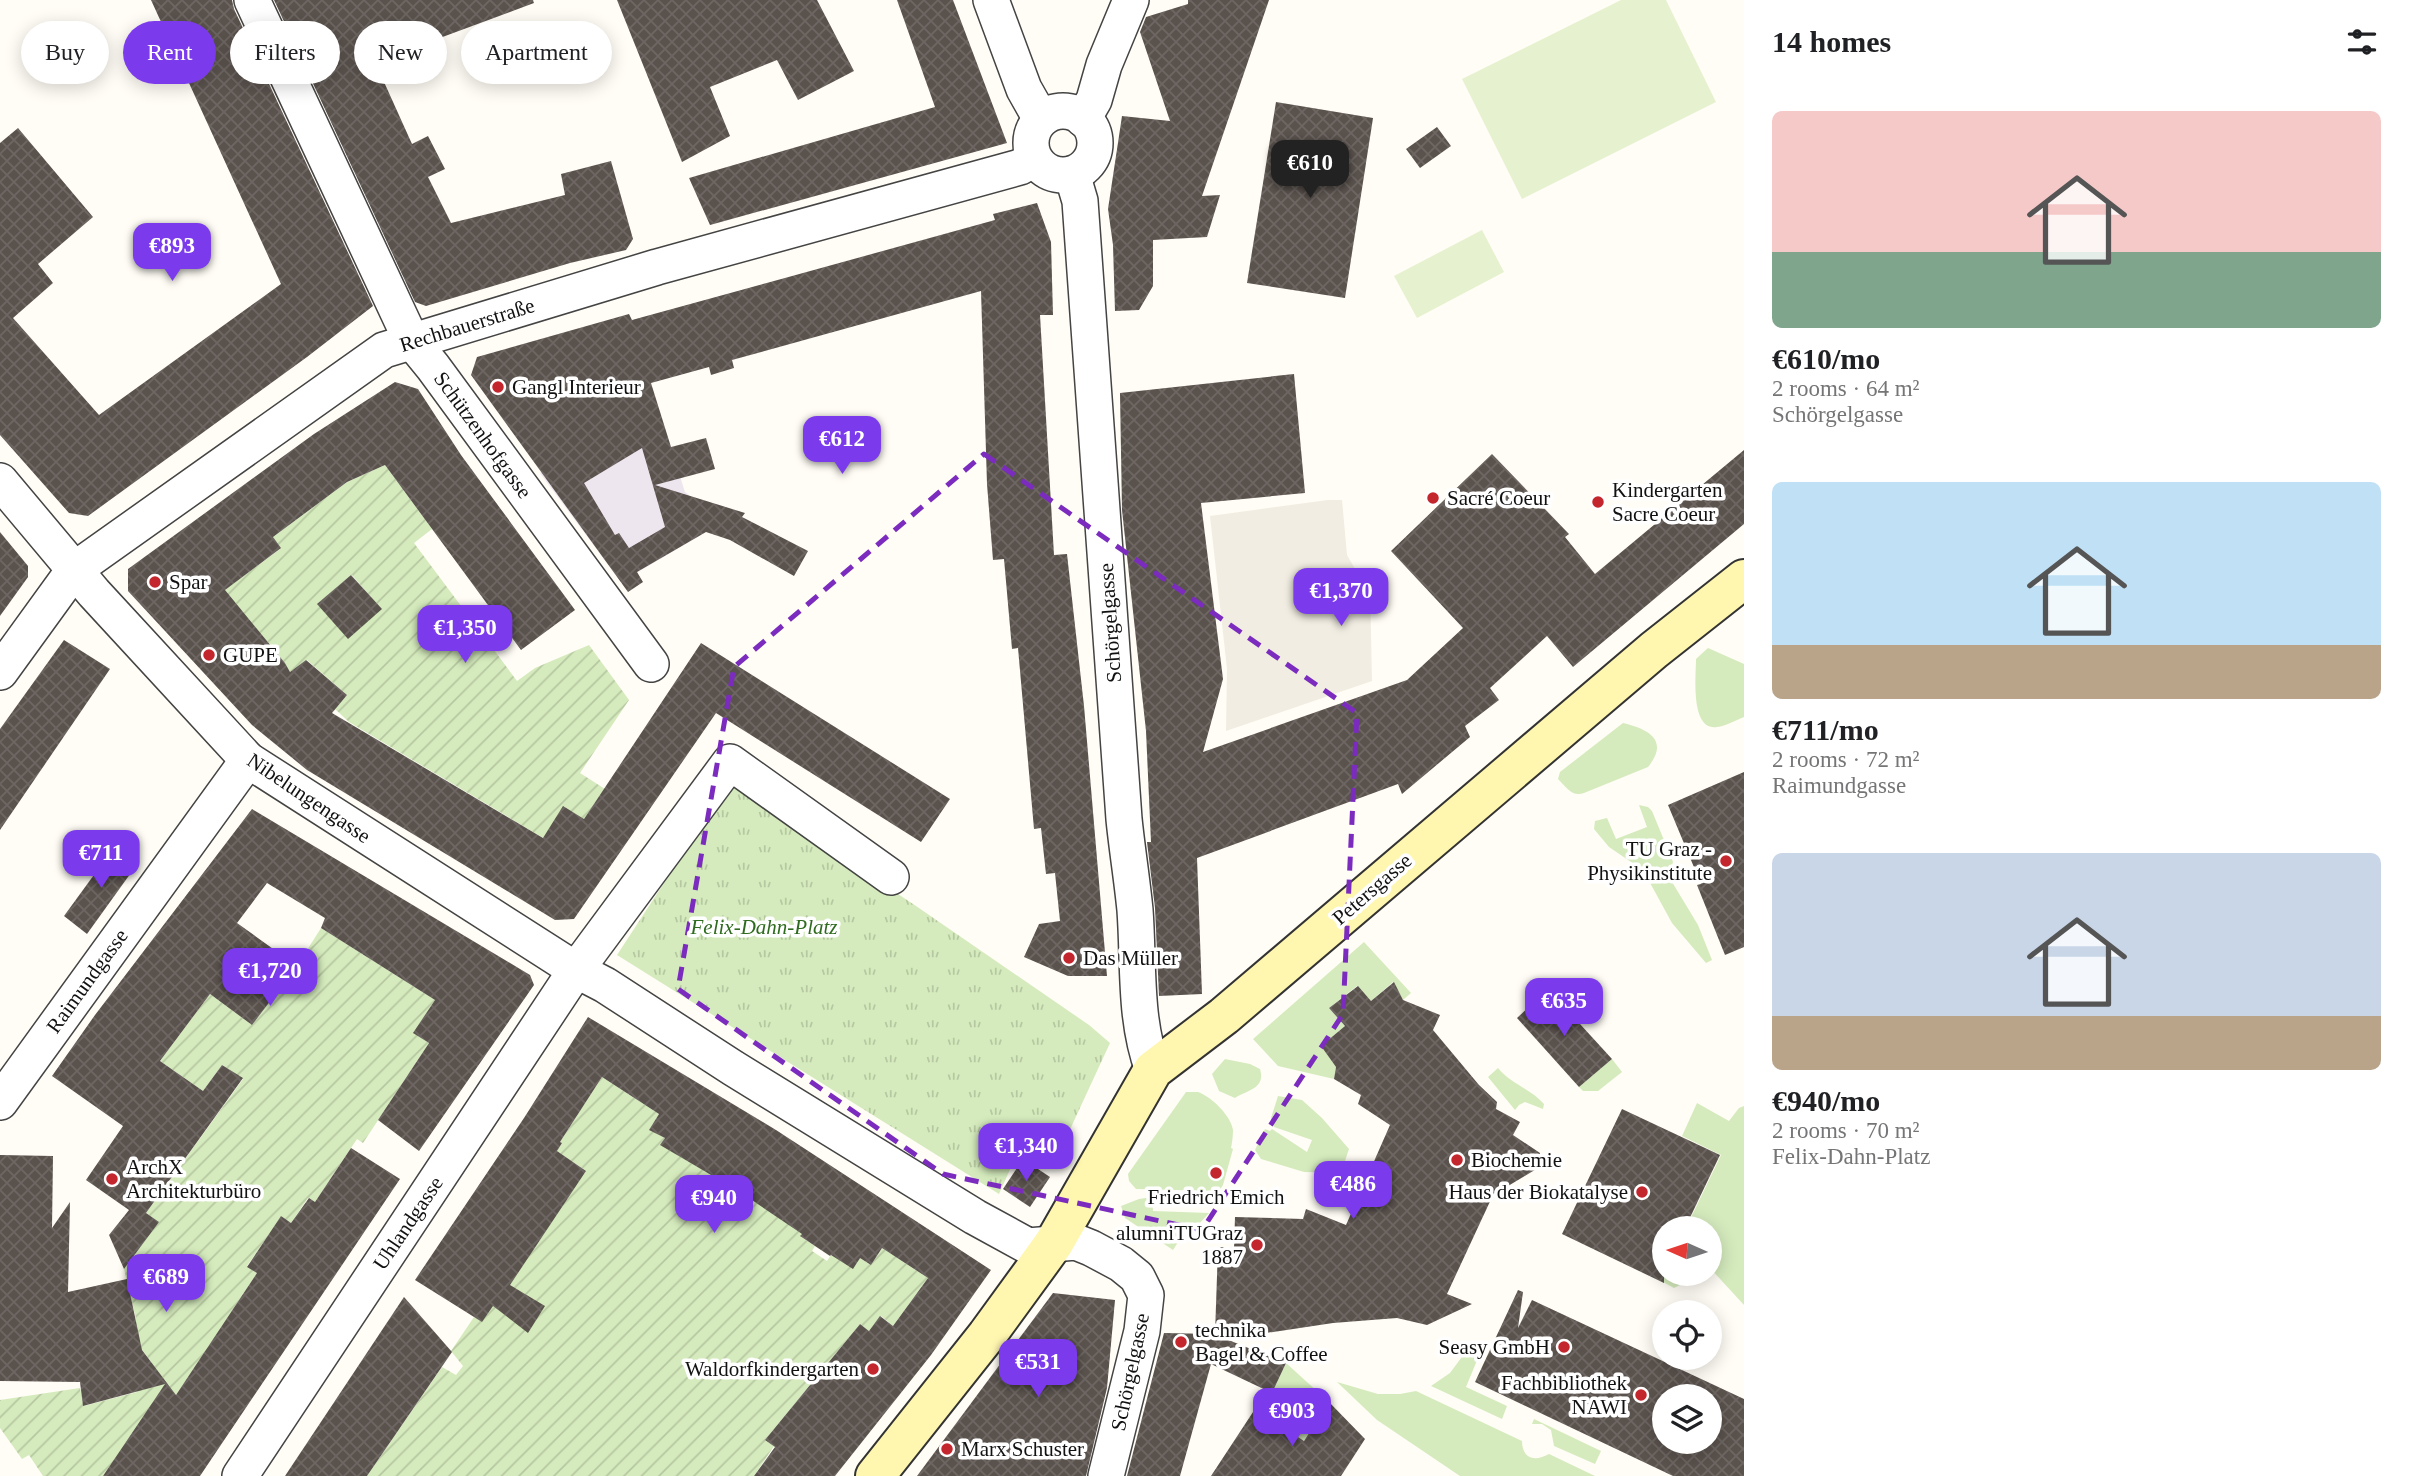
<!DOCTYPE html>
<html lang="en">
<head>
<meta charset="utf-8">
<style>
	:root { --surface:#fff; --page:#f6f6f6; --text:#202124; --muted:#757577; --accent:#7c3aed }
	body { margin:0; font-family:Georgia,serif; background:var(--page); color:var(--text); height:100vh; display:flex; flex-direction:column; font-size:26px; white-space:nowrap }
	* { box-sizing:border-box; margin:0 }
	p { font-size:23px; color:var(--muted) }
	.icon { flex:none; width:38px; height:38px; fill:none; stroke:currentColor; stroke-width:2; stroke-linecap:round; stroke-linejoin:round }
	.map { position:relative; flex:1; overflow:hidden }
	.side { display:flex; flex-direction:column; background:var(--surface); width:665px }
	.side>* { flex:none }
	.banner { position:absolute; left:21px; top:21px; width:665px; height:63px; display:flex; gap:14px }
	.needle { width:46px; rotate:273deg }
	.tools { position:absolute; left:1652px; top:1216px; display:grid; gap:14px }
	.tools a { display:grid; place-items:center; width:70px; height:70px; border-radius:50%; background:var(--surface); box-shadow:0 4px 18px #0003; font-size:35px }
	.price { position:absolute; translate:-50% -60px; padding:0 16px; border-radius:14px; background:var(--accent); color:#fff; font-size:23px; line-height:46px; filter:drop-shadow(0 2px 4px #0008) }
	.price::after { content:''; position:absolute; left:50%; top:42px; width:21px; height:16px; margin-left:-10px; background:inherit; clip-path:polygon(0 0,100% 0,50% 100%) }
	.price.selected { background:#222; color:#fff }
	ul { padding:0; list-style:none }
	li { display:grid; align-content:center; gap:14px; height:371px; padding:0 28px }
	li span { display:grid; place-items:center; height:217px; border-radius:10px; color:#555 }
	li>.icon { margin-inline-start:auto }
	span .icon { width:126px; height:126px; fill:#fffc; stroke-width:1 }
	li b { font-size:30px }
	h2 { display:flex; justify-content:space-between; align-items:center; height:84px; padding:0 28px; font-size:30px }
	.pill { padding:0 24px; border-radius:32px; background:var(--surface); box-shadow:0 4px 18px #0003; font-size:24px; line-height:63px }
	.pill.selected { background:var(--accent); color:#fff }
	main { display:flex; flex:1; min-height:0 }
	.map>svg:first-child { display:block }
</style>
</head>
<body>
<main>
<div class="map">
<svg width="1744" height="1476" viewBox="0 0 1744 1476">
	<defs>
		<pattern id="park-tufts" width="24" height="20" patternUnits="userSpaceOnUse" patternTransform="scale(1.75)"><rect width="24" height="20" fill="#d5ebbd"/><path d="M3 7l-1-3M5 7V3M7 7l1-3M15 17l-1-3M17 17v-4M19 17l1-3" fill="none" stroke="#b6c8a1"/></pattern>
		<pattern id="garden-furrows" width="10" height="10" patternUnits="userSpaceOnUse" patternTransform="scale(1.75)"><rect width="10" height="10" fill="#d5ebbd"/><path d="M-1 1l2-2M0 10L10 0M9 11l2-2" fill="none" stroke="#b6c8a1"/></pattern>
		<pattern id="building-cross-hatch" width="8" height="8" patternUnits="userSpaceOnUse" patternTransform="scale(1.75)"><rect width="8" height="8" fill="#5a524d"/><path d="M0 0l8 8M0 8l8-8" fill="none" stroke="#6d6662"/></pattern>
	</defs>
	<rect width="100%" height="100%" fill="#fffdf5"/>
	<path fill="#eee6ef" d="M 662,420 L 685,492 L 689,495 L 693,528 L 699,536 L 621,582 L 540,473 L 569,457 Z"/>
	<g fill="#d5ebbd">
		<path d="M 1708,648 L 1744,664 L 1744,717 C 1736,720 1726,726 1717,727 C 1690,731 1696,675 1696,659 Z"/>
		<path d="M 1623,723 C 1648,729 1670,740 1648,767 L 1584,793 C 1572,797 1567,788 1558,779 L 1560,772 Z"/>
		<path d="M 1639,805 L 1648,807 L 1652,811 L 1673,862 L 1669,873 L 1672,882 L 1698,925 L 1712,960 L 1706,963 L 1672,923 L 1649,881 L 1634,864 L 1609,847 L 1594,829 L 1595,821 L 1607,818 L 1616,839 L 1647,827 Z"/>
		<path d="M 1364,942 L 1411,993 L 1403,1000 L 1393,982 L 1371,1001 L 1357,986 L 1329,1008 L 1345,1026 L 1321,1046 L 1336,1067 L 1334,1079 L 1278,1066 L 1253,1039 Z"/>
		<path d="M 1225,1059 L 1250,1064 L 1260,1069 C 1266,1089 1247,1090 1235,1098 L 1219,1091 L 1212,1074 Z"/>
		<path d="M 1612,1059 L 1622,1072 L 1598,1091 L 1583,1091 L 1579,1087 Z"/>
		<path d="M 1498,1068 C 1511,1084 1531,1089 1544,1104 L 1543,1109 L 1525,1102 L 1519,1105 L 1515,1110 L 1488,1077 Z"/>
		<path d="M 1186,1092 C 1186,1092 1197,1092 1198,1092 C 1212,1097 1231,1116 1233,1130 C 1233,1136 1232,1143 1231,1148 L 1233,1149 L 1223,1185 L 1219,1191 L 1136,1189 L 1129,1181 L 1128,1174 Z"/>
		<path d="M 1278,1096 L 1302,1100 L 1322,1118 L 1349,1149 L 1345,1161 L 1338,1173 L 1304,1172 L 1261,1159 L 1255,1150 L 1265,1129 L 1270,1131 L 1272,1129 L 1307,1152 L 1312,1140 L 1274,1127 L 1271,1118 Z"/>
		<path d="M 1697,1103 L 1729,1121 L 1739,1108 L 1744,1106 L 1744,1305 L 1710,1268 L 1710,1228 L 1686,1228 L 1721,1155 L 1682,1136 Z"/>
		<path d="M 1152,1197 L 1153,1211 L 1209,1213 L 1198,1225 L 1189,1225 L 1173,1250 L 1125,1218 L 1121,1206 L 1139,1199 Z"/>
		<path d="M 1665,1274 L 1701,1274 L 1674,1288 L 1661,1281 Z"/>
		<path d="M 1485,1341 L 1466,1387 L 1507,1406 L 1502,1419 L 1431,1386 L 1450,1373 L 1470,1346 Z"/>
		<path d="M 1286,1363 L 1329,1402 L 1304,1441 L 1255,1409 L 1272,1393 Z"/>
		<path d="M 1337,1382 L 1378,1394 L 1400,1394 L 1416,1391 L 1522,1441 C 1522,1459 1535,1462 1549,1454 L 1595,1476 L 1460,1476 L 1377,1420 Z"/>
		<path d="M 1534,1419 L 1601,1451 L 1595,1464 L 1554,1446 L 1551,1430 L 1542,1424 L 1532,1424 Z"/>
	</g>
	<path fill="url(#park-tufts)" d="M 730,782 L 916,906 L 1089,1025 L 1110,1043 L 1054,1164 L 1020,1147 L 999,1194 L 617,955 Z"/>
	<g fill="url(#garden-furrows)" fill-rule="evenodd">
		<path d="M 385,465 L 432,529 L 414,543 L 517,681 L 535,668 L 589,645 L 629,700 L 580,773 L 605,789 L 584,819 L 550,842 L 349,722 L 335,709 L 347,695 L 307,660 L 290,672 L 285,663 L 236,604 L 208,580 L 242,577 L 280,549 L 273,537 L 347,482 ZM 351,575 L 352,575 L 381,609 L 318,604 Z"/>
		<path d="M 321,928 L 435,1000 L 414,1033 L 429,1043 L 363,1143 L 357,1139 L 315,1202 L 308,1198 L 291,1223 L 281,1217 L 247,1266 L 257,1273 L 200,1360 L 143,1443 L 103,1476 L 43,1476 L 29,1455 L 22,1459 L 0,1428 L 0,1400 L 80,1388 L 84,1406 L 137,1392 L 152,1363 L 134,1339 L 136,1319 L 124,1269 L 158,1222 L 146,1213 L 243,1079 L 222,1065 L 203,1091 L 160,1061 L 210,994 L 252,1025 L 297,966 Z"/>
		<path d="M 602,1077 L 659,1114 L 650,1129 L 665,1138 L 661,1145 L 740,1192 L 802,1233 L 801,1237 L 815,1246 L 812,1251 L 827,1261 L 831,1255 L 860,1258 L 871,1265 L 882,1248 L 928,1278 L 893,1326 L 881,1316 L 869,1331 L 860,1324 L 765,1440 L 774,1446 L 754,1476 L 367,1476 L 442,1367 L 456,1375 L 463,1366 L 451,1351 L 474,1317 L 482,1321 L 586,1171 L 557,1151 L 562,1143 L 560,1142 Z"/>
	</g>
	<g fill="#e6f2cf">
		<path d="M 1621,0 L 1666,0 L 1716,102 L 1522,199 L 1462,79 Z"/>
		<path d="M 1482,230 L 1504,272 L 1417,318 L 1394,276 Z"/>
	</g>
	<path fill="#f1ede2" d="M 1328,500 L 1342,500 L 1347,555 L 1359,576 L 1370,583 L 1372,681 L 1226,731 L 1227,669 L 1210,516 Z"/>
	<g fill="url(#building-cross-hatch)" fill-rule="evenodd">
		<path d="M 151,0 L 232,0 L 234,9 L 373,306 L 307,357 L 88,516 L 69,513 L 0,435 L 0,143 L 18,128 L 93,217 L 38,264 L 53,283 L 13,318 L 99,415 L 281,284 Z"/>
		<path d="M 274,0 L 533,0 L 534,3 L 375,62 L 412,144 L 428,136 L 445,169 L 428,177 L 451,223 L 565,195 L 561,174 L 611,161 L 633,239 L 626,250 L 570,263 L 426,306 L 415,302 Z"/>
		<path d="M 617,0 L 817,0 L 854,71 L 798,100 L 777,60 L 710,87 L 730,136 L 682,162 Z"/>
		<path d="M 897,0 L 953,0 L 1007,143 L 710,225 L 689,178 L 935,107 Z"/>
		<path d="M 1188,0 L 1269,0 L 1202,196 L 1220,195 L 1207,237 L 1153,240 L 1153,286 L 1139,310 L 1115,311 L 1113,245 L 1108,209 L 1122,116 L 1170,121 L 1140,32 L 1146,17 L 1188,4 Z"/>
		<path d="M 1276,102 L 1373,118 L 1345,298 L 1247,283 Z"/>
		<path d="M 1437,127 L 1451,146 L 1420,168 L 1406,149 Z"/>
		<path d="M 1037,203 L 1051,242 L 1053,315 L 1040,315 L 1054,555 L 1067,554 L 1084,706 L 1107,976 L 1068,976 L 1024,957 L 1039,924 L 1060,921 L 1055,873 L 1046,874 L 1041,828 L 1034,829 L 1018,648 L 1012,649 L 1004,559 L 993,560 L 987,484 L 981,291 L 732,360 L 734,368 L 711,375 L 709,367 L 651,383 L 671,447 L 706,438 L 715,469 L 655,485 L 745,513 L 742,517 L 808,551 L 794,576 L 730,540 L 706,532 L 637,572 L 643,582 L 628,592 L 471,375 L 477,357 L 629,314 L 632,320 L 774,281 L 995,220 L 993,214 ZM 642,448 L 665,527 L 629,548 L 619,533 L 615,535 L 584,483 Z"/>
		<path d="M 1294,374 L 1305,493 L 1201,503 L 1223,679 L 1203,752 L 1407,680 L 1463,628 L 1391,551 L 1492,454 L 1569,534 L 1565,537 L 1595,574 L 1744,450 L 1744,524 L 1573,667 L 1547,636 L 1490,688 L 1499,700 L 1465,726 L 1470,737 L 1402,794 L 1398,784 L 1197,858 L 1202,994 L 1159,996 L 1155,908 L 1147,842 L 1151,842 L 1146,731 L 1122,510 L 1120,393 Z"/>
		<path d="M 395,382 L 418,389 L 461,455 L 575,610 L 521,650 L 385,465 L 347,482 L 273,537 L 281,548 L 225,590 L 285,663 L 290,672 L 306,660 L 347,695 L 332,713 L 543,838 L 563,806 L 584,819 L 701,643 L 950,799 L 921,842 L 716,713 L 574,919 L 555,920 L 307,770 L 252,725 L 128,591 L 128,569 L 314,434 Z"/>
		<path d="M 0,532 L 28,566 L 28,577 L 0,616 Z"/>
		<path d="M 351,575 L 382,609 L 348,639 L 317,604 Z"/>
		<path d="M 64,640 L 110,669 L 0,830 L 0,729 Z"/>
		<path d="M 1744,772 L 1744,947 L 1725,955 L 1697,885 L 1701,884 L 1668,805 Z"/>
		<path d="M 252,809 L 530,975 L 534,985 L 419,1151 L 378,1120 L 429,1043 L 413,1033 L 435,1000 L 321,928 L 325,918 L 267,883 L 237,923 L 297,966 L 252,1025 L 210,994 L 160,1061 L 203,1091 L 222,1065 L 243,1078 L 146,1213 L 159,1222 L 124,1269 L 109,1235 L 129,1210 L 86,1180 L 123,1126 L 52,1076 L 95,1015 Z"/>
		<path d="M 115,846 L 138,863 L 87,934 L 64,916 Z"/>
		<path d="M 1394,982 L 1403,1000 L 1440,1015 L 1433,1030 L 1479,1085 L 1497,1102 L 1496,1109 L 1520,1122 L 1513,1135 L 1540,1153 L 1538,1168 L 1493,1195 L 1447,1294 L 1472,1304 L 1427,1325 L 1397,1318 L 1333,1323 L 1226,1339 L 1286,1363 L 1272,1393 L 1211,1364 L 1180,1476 L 1127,1476 L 1164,1333 L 1215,1334 L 1218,1247 L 1234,1248 L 1235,1217 L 1303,1219 L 1306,1209 L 1346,1225 L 1390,1125 L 1358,1104 L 1361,1095 L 1334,1079 L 1336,1067 L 1321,1046 L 1345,1026 L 1329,1008 L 1358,986 L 1371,1001 Z"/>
		<path d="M 1548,989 L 1612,1059 L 1579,1087 L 1517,1018 Z"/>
		<path d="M 588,1017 L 776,1130 L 991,1270 L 931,1355 L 835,1476 L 754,1476 L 775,1447 L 765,1440 L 860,1324 L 869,1331 L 880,1316 L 893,1326 L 928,1278 L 882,1248 L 871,1265 L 860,1258 L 853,1269 L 831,1255 L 830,1256 L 800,1236 L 802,1234 L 740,1192 L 660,1145 L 665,1138 L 649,1130 L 659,1114 L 602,1077 L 560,1142 L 562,1143 L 557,1151 L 586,1171 L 510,1285 L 545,1306 L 528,1333 L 493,1306 L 482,1322 L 415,1280 L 524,1118 Z"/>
		<path d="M 1622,1109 L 1720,1155 L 1685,1228 L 1664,1228 L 1664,1283 L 1562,1234 Z"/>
		<path d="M 351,1148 L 400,1179 L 200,1476 L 103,1476 L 165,1384 L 83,1406 L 80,1382 L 0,1381 L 0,1155 L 53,1156 L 52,1228 L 70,1202 L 68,1292 L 127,1279 L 142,1350 L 176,1395 L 257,1273 L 247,1267 L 281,1216 L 291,1223 L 309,1198 L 315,1202 Z"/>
		<path d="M 1023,1159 L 1050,1177 L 1030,1207 L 1003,1189 Z"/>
		<path d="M 1518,1290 L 1523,1292 L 1518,1328 L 1532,1300 L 1744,1399 L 1744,1476 L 1673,1476 L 1475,1382 ZM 1664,1396 L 1710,1396 L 1710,1442 L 1664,1442 Z"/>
		<path d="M 1053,1293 L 1115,1300 L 1107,1388 L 1086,1476 L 917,1476 Z"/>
		<path d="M 404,1297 L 452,1352 L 367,1476 L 285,1476 Z"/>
		<path d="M 1329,1402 L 1365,1439 L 1341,1476 L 1211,1476 L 1255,1409 L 1304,1441 Z"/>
	</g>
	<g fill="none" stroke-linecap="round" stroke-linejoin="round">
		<defs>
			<g id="minor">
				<path d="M 252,0 L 411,340 L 433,367 L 651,664"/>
				<path d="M 991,0 L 1024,89 L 1041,119"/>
				<circle cx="1063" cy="143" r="32"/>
				<path d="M 1083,119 L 1094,100 L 1104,65 L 1131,0"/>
				<path d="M 1072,174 L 1080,201 L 1124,819 C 1127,849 1132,879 1135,910 C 1139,964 1134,1019 1153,1070"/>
				<path d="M 0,481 L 94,593 L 248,760 L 576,970 L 605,985 L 733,1068 L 975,1217 L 1028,1246 L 1076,1242 L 1091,1248 L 1121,1264 L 1137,1277 L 1146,1295 L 1142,1331 L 1106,1476"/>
				<path d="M 0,672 L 74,570 L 384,350 L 657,267 L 1020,167 L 1034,159"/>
				<path d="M 0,1102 L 248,760"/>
				<path d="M 240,1476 L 576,970 L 730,762 L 891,877"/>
			</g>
			<path id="secondary" d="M 875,1476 L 987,1335 L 1054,1243 L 1153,1070 L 1224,1016 L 1654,650 L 1744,579"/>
		</defs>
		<use href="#minor" stroke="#444" stroke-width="38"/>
		<use href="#secondary" stroke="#333" stroke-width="42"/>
		<use href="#minor" stroke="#fff" stroke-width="35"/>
		<use href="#secondary" stroke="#fff6b0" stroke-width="38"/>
	</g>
	<path fill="none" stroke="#7b2cbf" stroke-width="5" stroke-dasharray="14 9" stroke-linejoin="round" d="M 984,454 L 1357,713 L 1343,1014 L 1202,1230 L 943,1174 L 678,989 L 734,667 Z"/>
	<g fill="#c4262e" stroke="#fff" stroke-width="2.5">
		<circle cx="498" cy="387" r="7"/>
		<circle cx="1433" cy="498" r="7"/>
		<circle cx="1598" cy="502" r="7"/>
		<circle cx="155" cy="582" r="7"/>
		<circle cx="209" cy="655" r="7"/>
		<circle cx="1726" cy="861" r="7"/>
		<circle cx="1069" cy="958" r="7"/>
		<circle cx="1457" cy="1160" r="7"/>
		<circle cx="1216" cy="1173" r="7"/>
		<circle cx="112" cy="1179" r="7"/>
		<circle cx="1642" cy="1192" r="7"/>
		<circle cx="1257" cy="1245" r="7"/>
		<circle cx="1181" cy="1342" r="7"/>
		<circle cx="1564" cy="1347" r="7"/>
		<circle cx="873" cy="1369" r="7"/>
		<circle cx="1641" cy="1395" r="7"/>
		<circle cx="947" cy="1449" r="7"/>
	</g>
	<g text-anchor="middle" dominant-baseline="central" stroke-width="7" stroke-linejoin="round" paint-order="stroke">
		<g font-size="21" fill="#111" stroke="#fff">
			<text transform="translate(467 325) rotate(-17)">Rechbauerstraße</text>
			<text transform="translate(483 435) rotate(54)">Schützenhofgasse</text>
			<text transform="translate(1110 623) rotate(-94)">Schörgelgasse</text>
			<text transform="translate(309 798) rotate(34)">Nibelungengasse</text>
			<text transform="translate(1372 889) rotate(-41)">Petersgasse</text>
			<text transform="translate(87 981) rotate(-54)">Raimundgasse</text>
			<text transform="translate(408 1223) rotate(-56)">Uhlandgasse</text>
			<text transform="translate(1130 1372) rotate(-78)">Schörgelgasse</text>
		</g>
		<g font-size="21" fill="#111" stroke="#fff" text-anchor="start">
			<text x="512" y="387">Gangl Interieur</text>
			<text x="1612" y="490">Kindergarten<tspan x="1612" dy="24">Sacre Coeur</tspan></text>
			<text x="1447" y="498">Sacré Coeur</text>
			<text x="169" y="582">Spar</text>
			<text x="223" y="655">GUPE</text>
			<text x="1712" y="849" text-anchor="end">TU Graz -<tspan x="1712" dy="24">Physikinstitute</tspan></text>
			<text x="1083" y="958">Das Müller</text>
			<text x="1471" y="1160">Biochemie</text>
			<text x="126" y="1167">ArchX<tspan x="126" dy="24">Architekturbüro</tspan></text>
			<text x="1628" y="1192" text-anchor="end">Haus der Biokatalyse</text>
			<text x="1216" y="1197" text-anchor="middle">Friedrich Emich</text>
			<text x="1243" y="1233" text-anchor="end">alumniTUGraz<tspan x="1243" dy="24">1887</tspan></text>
			<text x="1195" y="1330">technika<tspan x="1195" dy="24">Bagel &amp; Coffee</tspan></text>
			<text x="1550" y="1347" text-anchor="end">Seasy GmbH</text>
			<text x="859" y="1369" text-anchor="end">Waldorfkindergarten</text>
			<text x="1627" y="1383" text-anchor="end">Fachbibliothek<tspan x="1627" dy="24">NAWI</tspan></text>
			<text x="961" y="1449">Marx Schuster</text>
		</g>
		<g font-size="21" font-style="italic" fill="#2f6b1f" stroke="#fff">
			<text x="764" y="927">Felix-Dahn-Platz</text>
		</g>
	</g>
</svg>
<div class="tools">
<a><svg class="needle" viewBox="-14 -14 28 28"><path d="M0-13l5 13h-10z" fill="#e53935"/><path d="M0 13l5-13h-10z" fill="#757577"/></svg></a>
<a><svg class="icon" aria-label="locate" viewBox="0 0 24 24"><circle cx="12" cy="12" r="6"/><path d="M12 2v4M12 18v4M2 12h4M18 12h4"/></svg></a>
<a><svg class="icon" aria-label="layers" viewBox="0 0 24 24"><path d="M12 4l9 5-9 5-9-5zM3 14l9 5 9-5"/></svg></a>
</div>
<b class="price selected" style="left:1310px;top:200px">€610</b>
<b class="price" style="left:172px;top:283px">€893</b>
<b class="price" style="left:842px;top:476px">€612</b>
<b class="price" style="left:1341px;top:628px">€1,370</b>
<b class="price" style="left:465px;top:665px">€1,350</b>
<b class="price" style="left:101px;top:890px">€711</b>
<b class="price" style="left:270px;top:1008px">€1,720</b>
<b class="price" style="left:1564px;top:1038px">€635</b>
<b class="price" style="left:1026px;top:1183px">€1,340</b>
<b class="price" style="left:1353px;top:1221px">€486</b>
<b class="price" style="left:714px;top:1235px">€940</b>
<b class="price" style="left:166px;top:1314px">€689</b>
<b class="price" style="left:1038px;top:1399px">€531</b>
<b class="price" style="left:1292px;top:1448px">€903</b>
<div class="banner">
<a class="pill">Buy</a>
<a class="pill selected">Rent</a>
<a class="pill">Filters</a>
<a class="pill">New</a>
<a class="pill">Apartment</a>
</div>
</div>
<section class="side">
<h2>14 homes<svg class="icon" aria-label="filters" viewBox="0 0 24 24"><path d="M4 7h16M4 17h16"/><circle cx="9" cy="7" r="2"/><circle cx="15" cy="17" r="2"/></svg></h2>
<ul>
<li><span style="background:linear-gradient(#f6c9c9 65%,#7fa58c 0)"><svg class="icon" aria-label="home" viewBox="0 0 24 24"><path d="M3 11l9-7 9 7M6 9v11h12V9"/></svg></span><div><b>€610/mo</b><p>2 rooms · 64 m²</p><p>Schörgelgasse</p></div></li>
<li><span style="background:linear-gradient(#bfe0f5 75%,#b9a48a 0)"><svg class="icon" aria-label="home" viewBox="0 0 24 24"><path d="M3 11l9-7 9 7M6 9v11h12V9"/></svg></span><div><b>€711/mo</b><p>2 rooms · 72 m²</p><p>Raimundgasse</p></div></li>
<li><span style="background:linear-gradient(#c9d6e8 75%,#b9a48a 0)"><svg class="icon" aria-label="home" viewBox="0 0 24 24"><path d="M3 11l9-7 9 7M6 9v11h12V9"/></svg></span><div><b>€940/mo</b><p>2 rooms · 70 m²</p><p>Felix-Dahn-Platz</p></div></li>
</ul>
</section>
</main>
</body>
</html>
